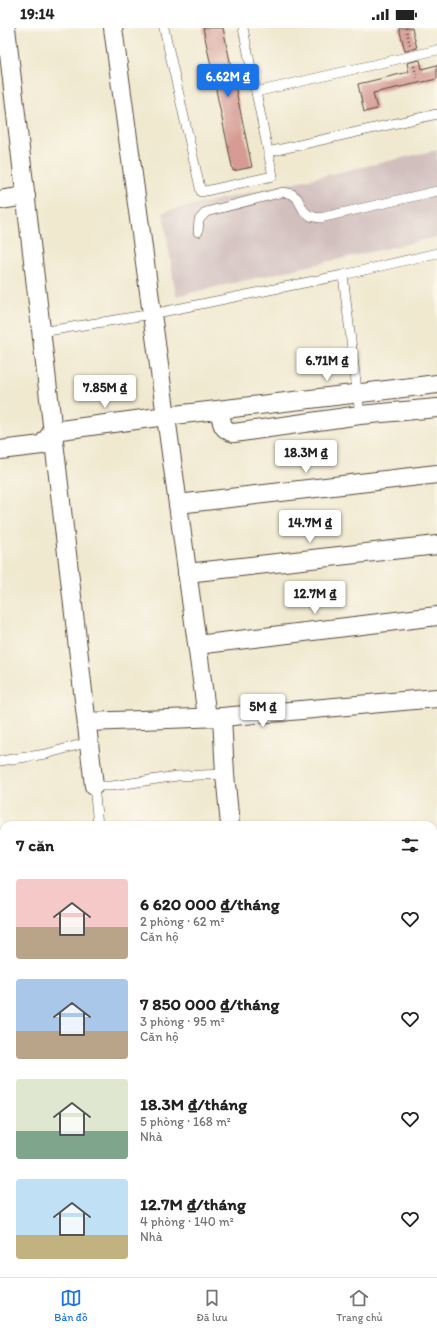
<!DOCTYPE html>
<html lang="vi">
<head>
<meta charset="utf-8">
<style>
	:root { --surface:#fff; --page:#f2f2f2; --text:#222; --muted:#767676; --line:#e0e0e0; --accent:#1a73e8 }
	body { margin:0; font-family:Itim,sans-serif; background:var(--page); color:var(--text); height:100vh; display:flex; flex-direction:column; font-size:15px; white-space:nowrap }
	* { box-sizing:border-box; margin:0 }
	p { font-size:13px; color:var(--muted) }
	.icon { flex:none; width:22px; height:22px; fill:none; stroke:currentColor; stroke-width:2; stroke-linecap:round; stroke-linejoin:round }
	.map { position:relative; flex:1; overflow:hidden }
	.details { position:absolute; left:0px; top:793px; width:437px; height:456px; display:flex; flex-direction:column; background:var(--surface); border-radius:12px 12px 0 0; box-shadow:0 1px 3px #0004 }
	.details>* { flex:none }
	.price { position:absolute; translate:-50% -34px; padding:0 9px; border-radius:4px; background:#fff; color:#222; font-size:13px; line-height:26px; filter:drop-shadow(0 1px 2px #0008) }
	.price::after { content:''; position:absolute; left:50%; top:24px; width:12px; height:9px; margin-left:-6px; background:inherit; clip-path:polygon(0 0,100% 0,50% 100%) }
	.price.current { background:var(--accent); color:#fff }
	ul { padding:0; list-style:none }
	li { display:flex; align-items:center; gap:12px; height:100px; padding:0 16px }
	li span { display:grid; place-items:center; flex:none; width:112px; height:80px; border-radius:4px; color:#555 }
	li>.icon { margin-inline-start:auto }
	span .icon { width:48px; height:48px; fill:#fffc; stroke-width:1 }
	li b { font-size:17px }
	h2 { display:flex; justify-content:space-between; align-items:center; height:48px; padding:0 16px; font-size:17px }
	.status { display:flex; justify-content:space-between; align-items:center; height:28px; padding:0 20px; background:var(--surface); direction:ltr }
	.status svg { height:11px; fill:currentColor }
	.tabs { display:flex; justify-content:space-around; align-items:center; height:56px; border-top:1px solid var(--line); background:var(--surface); font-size:11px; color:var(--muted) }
	.tabs a { display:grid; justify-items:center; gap:2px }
	.tabs .current { color:var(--accent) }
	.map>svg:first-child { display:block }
</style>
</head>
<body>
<div class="status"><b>19:14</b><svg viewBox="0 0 49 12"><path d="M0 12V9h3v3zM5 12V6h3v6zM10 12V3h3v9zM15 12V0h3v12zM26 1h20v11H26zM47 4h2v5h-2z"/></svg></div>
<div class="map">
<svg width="437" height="1249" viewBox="0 0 437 1249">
	<rect width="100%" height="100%" fill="#fbf7ec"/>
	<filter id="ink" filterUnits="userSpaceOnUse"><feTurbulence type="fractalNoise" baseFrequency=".025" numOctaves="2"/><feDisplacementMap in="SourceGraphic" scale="8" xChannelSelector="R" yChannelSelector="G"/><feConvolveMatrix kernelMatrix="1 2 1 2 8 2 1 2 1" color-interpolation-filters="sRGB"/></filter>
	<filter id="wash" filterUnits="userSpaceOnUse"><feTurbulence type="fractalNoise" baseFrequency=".012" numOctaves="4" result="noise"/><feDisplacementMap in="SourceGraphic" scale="16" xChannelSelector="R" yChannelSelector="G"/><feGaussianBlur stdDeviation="0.9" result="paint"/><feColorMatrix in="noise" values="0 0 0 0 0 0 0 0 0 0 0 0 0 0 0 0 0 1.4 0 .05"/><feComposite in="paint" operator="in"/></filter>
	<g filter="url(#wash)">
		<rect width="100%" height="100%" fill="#f0e9d0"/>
		<path fill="#d1bfbe" d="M 437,122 L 437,209 L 176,268 L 163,184 Z"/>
		<g id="blocks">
			<g fill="#d69c94">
				<path d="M 203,0 L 223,0 L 252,139 L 233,143 Z"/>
				<path d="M 399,0 L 412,0 L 417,20 L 405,23 Z"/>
				<path d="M 420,32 L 422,41 L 437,37 L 437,51 L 373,65 L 377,81 L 364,84 L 358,56 L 409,44 L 407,35 Z"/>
			</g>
		</g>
	</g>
	<g filter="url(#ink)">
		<use href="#blocks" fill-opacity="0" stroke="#564739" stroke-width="1"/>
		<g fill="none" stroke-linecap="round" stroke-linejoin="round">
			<defs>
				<g id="lane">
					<path d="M 164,0 L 201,164 L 273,148 L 243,0"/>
					<path d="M 256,64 L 437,22"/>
					<path d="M 268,124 L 437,86"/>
					<path d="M 198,204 L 199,192 L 206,184 L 283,164 L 292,166 L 297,170 L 304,183 L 310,188 L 320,190 L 437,163"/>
					<path d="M 343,247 L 360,387"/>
					<path d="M 41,304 L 152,286 L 343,247 L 437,225"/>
					<path d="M 0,733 L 46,726 L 89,714"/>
					<path d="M 98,797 L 94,758 L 112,758 L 177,748 L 225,746"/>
					<path d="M 0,1205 L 4,1204"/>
					<path d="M 142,1245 L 142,1249"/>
					<path d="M 230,1249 L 261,1245"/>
				</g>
				<g id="street">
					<path d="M 6,0 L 94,758"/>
					<path d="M 113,0 L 207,689"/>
					<path d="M 0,172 L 26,168"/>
					<path d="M 220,382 C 222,394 220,401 234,405 L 360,387 L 437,380"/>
					<path d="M 0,422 L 42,417 L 53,403 L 166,388 L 437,356"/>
					<path d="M 178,476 L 437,446"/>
					<path d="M 187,545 L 437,517"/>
					<path d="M 197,617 L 437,588"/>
					<path d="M 222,689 L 225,746 L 230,797"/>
					<path d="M 87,694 L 222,689 L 437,670"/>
					<path d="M 433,940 L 437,973"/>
					<path d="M 433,1167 L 437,1166"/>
					<path d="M 295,1245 L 296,1249"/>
					<path d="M 398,1245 L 398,1249"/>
				</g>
			</defs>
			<use href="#lane" stroke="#564739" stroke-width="10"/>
			<use href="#street" stroke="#564739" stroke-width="20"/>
			<g stroke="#564739" stroke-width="2.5" stroke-dasharray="1 3" stroke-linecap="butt">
				<path d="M 406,0 L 410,18"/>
				<path d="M 414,38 L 417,50"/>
			</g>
			<use href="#lane" stroke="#fff" stroke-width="9"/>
			<use href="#street" stroke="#fff" stroke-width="18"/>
		</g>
	</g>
</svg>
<b class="price current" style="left:228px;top:70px">6.62M ₫</b>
<b class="price" style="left:327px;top:354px">6.71M ₫</b>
<b class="price" style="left:105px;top:381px">7.85M ₫</b>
<b class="price" style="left:306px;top:446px">18.3M ₫</b>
<b class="price" style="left:310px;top:516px">14.7M ₫</b>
<b class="price" style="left:315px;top:587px">12.7M ₫</b>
<b class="price" style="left:263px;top:700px">5M ₫</b>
<section class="details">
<h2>7 căn<svg class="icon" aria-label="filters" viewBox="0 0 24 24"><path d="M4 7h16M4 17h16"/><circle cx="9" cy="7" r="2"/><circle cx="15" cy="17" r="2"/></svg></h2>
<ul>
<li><span style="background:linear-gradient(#f6c9c9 60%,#b9a48a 0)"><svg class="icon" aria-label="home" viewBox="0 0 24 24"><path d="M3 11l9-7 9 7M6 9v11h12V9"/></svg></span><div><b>6 620 000 ₫/tháng</b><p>2 phòng · 62 m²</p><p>Căn hộ</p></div><svg class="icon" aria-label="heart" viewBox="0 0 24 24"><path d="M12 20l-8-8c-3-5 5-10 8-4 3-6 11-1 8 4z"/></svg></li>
<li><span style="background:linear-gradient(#a9c7e8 65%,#b9a48a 0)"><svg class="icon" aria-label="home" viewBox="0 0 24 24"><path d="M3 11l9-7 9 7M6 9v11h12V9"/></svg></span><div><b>7 850 000 ₫/tháng</b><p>3 phòng · 95 m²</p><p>Căn hộ</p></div><svg class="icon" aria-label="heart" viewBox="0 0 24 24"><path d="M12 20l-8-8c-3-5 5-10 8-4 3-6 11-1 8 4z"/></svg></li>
<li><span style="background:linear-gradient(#dfe7d0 65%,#7fa58c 0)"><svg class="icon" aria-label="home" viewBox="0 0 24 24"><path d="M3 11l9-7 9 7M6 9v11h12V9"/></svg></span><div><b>18.3M ₫/tháng</b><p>5 phòng · 168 m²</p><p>Nhà</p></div><svg class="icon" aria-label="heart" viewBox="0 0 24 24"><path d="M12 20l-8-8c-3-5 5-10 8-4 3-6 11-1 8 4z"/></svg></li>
<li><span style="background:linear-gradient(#bfe0f5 70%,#c2b280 0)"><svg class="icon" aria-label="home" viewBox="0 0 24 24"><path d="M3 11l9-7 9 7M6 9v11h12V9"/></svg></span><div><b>12.7M ₫/tháng</b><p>4 phòng · 140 m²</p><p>Nhà</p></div><svg class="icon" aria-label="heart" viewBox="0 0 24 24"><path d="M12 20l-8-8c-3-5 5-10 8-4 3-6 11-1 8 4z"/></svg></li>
</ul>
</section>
</div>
<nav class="tabs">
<a class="current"><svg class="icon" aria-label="map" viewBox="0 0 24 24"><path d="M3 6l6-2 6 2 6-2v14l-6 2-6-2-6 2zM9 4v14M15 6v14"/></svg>Bản đồ</a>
<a><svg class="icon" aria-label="saved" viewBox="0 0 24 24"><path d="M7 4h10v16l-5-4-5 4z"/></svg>Đã lưu</a>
<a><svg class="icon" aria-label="home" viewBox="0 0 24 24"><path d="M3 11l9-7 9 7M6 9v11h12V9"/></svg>Trang chủ</a>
</nav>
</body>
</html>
